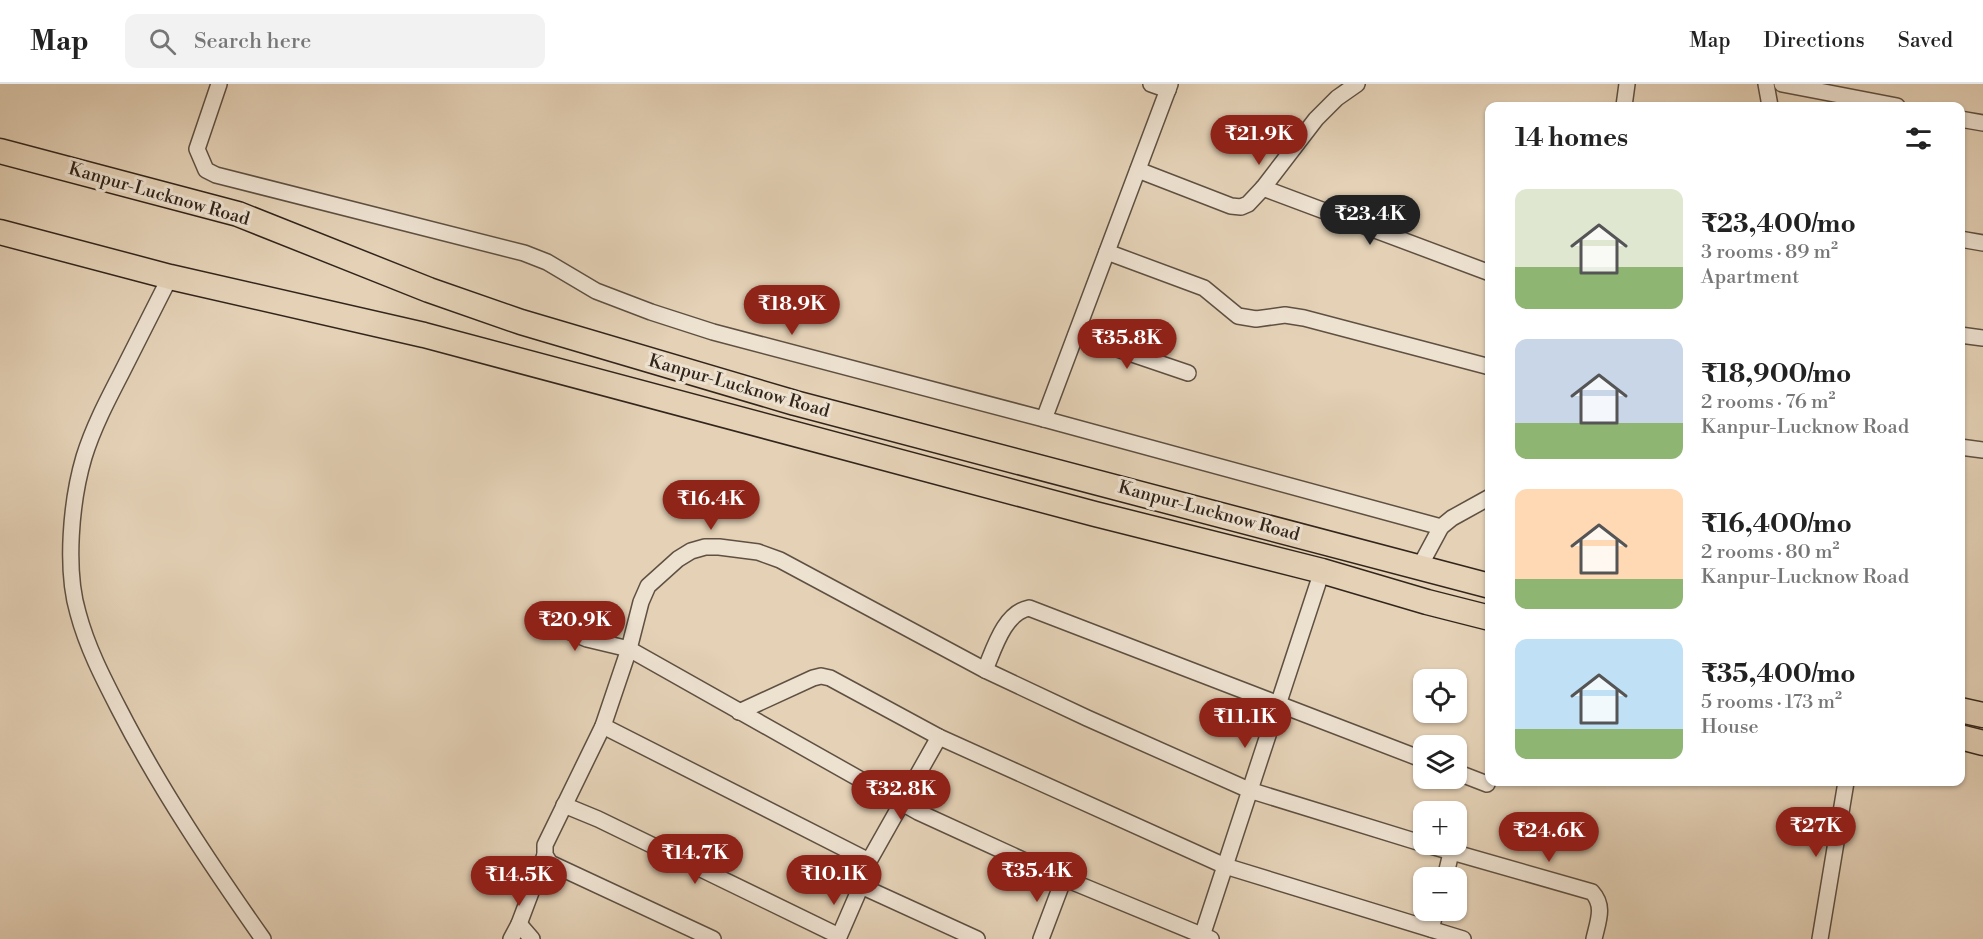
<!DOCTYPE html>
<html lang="en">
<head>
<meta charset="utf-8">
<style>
	:root { --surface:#fff; --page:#f2f2f2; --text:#222; --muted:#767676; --line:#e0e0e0; --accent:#8f2418 }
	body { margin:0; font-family:"Libre Bodoni",serif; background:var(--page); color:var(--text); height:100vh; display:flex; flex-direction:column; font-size:22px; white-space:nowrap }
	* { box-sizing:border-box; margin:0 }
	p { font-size:20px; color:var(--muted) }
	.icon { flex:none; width:33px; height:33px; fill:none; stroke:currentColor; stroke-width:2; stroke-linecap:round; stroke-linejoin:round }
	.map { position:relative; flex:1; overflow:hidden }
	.drawer { position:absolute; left:1485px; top:18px; width:480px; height:684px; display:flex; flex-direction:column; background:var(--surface); border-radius:12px; box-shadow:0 2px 4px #0004 }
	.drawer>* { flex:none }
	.buttons { position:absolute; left:1413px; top:585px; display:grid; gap:12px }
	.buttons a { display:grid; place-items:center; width:54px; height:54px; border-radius:12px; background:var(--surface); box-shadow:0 2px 4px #0004; font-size:30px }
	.price { position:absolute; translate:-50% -51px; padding:0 14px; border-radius:21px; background:var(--accent); color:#fff; font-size:20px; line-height:39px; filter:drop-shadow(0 2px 3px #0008) }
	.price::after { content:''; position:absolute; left:50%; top:36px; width:18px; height:14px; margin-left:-9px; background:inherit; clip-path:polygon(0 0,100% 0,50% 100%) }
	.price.on { background:#222; color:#fff }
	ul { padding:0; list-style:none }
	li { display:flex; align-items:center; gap:18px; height:150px; padding:0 30px }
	li span { display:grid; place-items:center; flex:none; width:168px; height:120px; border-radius:12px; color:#555 }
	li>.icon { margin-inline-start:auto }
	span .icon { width:72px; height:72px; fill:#fffc; stroke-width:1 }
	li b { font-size:26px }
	h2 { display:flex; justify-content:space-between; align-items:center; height:72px; padding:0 30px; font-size:26px }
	header { display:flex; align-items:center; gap:36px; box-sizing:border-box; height:84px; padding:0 30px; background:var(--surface); border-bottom:2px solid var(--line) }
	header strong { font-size:28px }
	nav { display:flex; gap:33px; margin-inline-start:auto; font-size:21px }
	.search { width:420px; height:54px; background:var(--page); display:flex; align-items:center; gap:15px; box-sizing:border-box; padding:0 21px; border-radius:12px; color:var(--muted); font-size:22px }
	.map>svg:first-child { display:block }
</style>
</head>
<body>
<header>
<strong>Map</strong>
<div class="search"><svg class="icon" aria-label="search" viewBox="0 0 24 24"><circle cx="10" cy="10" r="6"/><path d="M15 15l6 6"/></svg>Search here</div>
<nav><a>Map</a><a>Directions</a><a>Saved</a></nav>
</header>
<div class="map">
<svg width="1983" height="855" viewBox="0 0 1983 855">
	<rect width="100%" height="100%" fill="#e4d1b6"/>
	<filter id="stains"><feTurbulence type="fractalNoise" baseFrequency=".00333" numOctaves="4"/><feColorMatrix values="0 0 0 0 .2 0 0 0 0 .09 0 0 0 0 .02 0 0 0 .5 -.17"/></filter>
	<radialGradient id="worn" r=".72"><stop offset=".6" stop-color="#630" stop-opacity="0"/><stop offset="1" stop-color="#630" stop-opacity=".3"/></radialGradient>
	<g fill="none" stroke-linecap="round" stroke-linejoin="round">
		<defs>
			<g id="minor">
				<path d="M 219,0 L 197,65 L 206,86 L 216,91 L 524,169 L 547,178 L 596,207 L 651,228 L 713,248 L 1044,335 L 1441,443"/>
				<path d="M 1151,0 L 1168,6"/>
				<path d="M 1766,0 L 1770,22"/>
				<path d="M 1782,0 L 1897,22"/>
				<path d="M 1624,22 L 1627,0"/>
				<path d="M 1960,35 L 1983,39"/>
				<path d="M 1138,86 L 1231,122 L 1241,123 L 1248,120 L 1263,104 L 1316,35 L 1337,14 L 1357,0"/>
				<path d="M 1263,104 L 1490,189"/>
				<path d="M 1960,155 L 1983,159"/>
				<path d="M 1107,168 L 1204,204 L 1238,232 L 1256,235 L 1285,231 L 1304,234 L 1490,283"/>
				<path d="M 170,193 C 154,225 137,258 121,290 C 107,317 93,344 84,373 C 71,417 65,485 78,529 C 87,563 103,594 119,625 C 160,705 211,781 263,855"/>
				<path d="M 1076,251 L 1188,289"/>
				<path d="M 1960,251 L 1983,254"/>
				<path d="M 1044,335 L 1170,0"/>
				<path d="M 1960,363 L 1983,366"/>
				<path d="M 1420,482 L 1441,443 L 1452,434 L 1490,413"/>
				<path d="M 535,533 L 587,555 L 629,565 L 918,728 L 1051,789 L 1211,855"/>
				<path d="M 985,586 C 994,565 1004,529 1029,524 L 1424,676"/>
				<path d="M 739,628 L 813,594 L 821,592 L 830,594 L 939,653 L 1225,782 L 1463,855"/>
				<path d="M 603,642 L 869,777 L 939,653"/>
				<path d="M 1456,688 L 1487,700"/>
				<path d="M 564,721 L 598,735 L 839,852"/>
				<path d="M 1424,760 L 1592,808 C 1605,822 1598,837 1594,855"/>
				<path d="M 869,777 L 858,794 L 858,799 L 861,802 L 977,855"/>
				<path d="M 1445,794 L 1451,769"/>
				<path d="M 519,840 L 545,771"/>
				<path d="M 1431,845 L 1436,826"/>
				<path d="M 511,855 L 519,840 L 532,855"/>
				<path d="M 713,855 L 550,779 L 545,771 L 545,761 L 603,642 L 629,565 L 641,518 L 648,502 L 678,475 L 691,467 L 705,463 L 719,463 L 758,468 L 780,476 L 985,586 L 1087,634 L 1249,706 L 1424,760"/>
				<path d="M 838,855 L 861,802"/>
				<path d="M 1041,855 L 1064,794"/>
				<path d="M 1201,855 L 1322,487"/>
				<path d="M 1820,855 L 1846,698"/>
			</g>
			<g id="trunk">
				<path d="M 0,67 L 238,130 L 429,206 L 521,238 L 795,319 L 1490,502"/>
				<path d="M 0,148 L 170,193 L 424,251 L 1095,430 L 1322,487 L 1427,518 L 1490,534"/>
				<path d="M 1960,626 L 1983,631"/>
				<path d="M 1960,653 L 1983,659"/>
			</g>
		</defs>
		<use href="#minor" stroke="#5e5042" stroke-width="18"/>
		<use href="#trunk" stroke="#32251b" stroke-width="27"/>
		<use href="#minor" stroke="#ede1d0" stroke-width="15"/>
		<use href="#trunk" stroke="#e4d1b6" stroke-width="24"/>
	</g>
	<g text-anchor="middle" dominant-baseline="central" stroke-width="6" stroke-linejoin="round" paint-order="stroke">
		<g font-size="18" fill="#32251b" stroke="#ede1d0">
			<text transform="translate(159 110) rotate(16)">Kanpur-Lucknow Road</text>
			<text transform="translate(739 302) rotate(16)">Kanpur-Lucknow Road</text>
			<text transform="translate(1209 427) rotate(15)">Kanpur-Lucknow Road</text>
		</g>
	</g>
	<rect width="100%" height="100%" filter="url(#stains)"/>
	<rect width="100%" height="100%" fill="url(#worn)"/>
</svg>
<div class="buttons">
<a><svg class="icon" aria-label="locate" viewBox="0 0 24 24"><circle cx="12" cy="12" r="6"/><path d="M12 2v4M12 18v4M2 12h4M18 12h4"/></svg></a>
<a><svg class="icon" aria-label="layers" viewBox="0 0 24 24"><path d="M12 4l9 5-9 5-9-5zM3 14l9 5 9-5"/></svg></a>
<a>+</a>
<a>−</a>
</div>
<b class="price" style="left:1259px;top:82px">₹21.9K</b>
<b class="price on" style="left:1370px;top:162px">₹23.4K</b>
<b class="price" style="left:792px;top:252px">₹18.9K</b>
<b class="price" style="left:1127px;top:286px">₹35.8K</b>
<b class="price" style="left:711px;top:447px">₹16.4K</b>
<b class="price" style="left:575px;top:568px">₹20.9K</b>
<b class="price" style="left:1245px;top:665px">₹11.1K</b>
<b class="price" style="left:901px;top:737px">₹32.8K</b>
<b class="price" style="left:1816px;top:774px">₹27K</b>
<b class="price" style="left:1549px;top:779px">₹24.6K</b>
<b class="price" style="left:695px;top:801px">₹14.7K</b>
<b class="price" style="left:1037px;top:819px">₹35.4K</b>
<b class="price" style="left:834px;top:822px">₹10.1K</b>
<b class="price" style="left:519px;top:823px">₹14.5K</b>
<section class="drawer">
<h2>14 homes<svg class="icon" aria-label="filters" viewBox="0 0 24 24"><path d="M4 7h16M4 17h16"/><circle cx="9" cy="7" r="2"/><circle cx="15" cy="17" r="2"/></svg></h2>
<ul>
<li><span style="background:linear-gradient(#dfe7d0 65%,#8fb573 0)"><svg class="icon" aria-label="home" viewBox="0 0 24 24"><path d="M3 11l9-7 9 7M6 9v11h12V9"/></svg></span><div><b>₹23,400/mo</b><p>3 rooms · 89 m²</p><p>Apartment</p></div></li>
<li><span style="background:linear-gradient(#c9d6e8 70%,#8fb573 0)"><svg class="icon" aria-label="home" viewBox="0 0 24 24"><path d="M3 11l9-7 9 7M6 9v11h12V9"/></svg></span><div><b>₹18,900/mo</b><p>2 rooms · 76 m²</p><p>Kanpur-Lucknow Road</p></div></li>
<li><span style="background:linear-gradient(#ffd9b3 75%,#8fb573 0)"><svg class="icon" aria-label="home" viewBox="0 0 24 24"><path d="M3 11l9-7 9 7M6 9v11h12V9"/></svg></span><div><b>₹16,400/mo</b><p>2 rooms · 80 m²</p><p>Kanpur-Lucknow Road</p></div></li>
<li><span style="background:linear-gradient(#bfe0f5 75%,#8fb573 0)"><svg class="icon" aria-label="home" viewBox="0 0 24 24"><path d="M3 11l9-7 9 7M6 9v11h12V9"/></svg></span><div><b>₹35,400/mo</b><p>5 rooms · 173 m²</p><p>House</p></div></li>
</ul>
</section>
</div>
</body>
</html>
